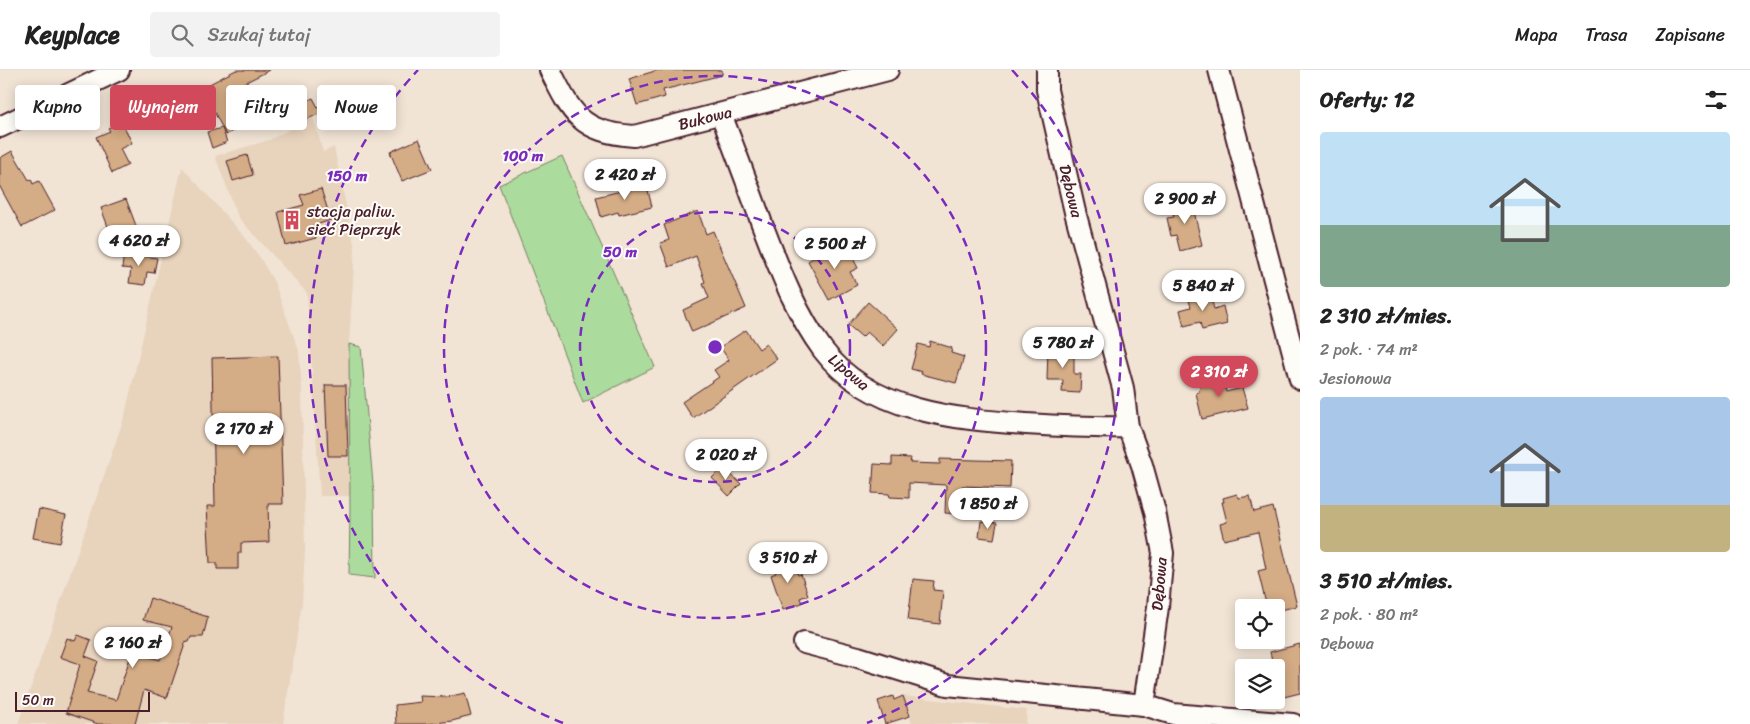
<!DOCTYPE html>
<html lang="pl">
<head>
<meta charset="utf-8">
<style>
	:root { --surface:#fff; --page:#f2f2f2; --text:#222; --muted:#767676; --line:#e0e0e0; --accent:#d1495b }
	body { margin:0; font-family:Sriracha,sans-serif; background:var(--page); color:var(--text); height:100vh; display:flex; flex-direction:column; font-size:19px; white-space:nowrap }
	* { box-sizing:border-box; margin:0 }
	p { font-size:16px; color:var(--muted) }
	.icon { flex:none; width:28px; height:28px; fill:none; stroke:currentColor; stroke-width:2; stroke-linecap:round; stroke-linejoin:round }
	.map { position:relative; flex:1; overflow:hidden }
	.side { display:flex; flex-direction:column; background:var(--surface); width:450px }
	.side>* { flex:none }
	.hud { position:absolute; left:15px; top:15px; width:475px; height:45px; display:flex; gap:10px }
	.buttons { position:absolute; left:1235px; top:529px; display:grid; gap:10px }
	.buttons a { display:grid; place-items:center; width:50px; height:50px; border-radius:5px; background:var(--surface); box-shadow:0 2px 12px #0003; font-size:25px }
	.scale { position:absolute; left:15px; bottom:12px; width:135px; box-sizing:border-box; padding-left:5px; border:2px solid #4a1f2b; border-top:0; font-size:14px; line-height:18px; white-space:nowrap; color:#4a1f2b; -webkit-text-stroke:4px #fdfcf7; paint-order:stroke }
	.price { position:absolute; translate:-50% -42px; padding:0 11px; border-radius:18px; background:#fff; color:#222; font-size:16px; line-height:32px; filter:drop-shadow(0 1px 2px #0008) }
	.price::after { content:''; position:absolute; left:50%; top:30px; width:15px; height:11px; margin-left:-8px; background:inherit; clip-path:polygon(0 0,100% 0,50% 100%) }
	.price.selected { background:var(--accent); color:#fff }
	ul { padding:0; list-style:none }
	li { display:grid; align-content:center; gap:10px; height:265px; padding:0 20px }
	li span { display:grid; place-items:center; height:155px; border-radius:5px; color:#555 }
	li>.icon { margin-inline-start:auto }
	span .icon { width:90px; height:90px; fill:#fffc; stroke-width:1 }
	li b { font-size:21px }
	h2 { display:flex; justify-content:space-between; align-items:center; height:60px; padding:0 20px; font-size:21px }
	.chip { padding:0 18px; border-radius:5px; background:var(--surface); box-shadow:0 2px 12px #0003; font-size:18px; line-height:45px }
	.chip.selected { background:var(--accent); color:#fff }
	header { display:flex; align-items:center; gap:30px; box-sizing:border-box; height:70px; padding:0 25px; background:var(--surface); border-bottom:1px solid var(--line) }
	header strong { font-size:24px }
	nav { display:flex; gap:28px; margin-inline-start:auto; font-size:18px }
	.search { width:350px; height:45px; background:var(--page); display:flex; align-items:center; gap:12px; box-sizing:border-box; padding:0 18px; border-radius:5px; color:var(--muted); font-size:19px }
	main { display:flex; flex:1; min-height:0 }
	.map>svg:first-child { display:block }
</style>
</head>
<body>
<header>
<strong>Keyplace</strong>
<div class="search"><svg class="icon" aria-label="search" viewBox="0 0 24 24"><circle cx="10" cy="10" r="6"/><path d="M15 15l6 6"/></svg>Szukaj tutaj</div>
<nav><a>Mapa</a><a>Trasa</a><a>Zapisane</a></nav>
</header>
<main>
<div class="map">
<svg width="1300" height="654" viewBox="0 0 1300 654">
	<rect width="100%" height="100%" fill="#f1e4d5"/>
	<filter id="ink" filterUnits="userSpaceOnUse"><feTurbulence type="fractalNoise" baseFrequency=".02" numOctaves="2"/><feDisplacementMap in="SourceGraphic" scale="10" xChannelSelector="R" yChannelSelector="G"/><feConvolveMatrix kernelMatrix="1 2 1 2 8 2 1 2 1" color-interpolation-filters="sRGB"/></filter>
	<g filter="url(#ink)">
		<g fill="#e8d3bd">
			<path d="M 313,47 L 323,82 L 334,77 L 355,179 L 349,274 L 350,426 L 320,426 L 307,223 L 238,147 L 215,86 L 269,70 Z"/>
			<path d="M 182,97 L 245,167 L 261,189 L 274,212 L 299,281 L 302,320 L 305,480 L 302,533 L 283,654 L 18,654 L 125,345 Z"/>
			<path d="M 903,626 L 1027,640 L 1026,654 L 912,654 Z"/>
		</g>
		<g fill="#abdc9d" stroke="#7a7e64">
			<path d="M 562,86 L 655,297 L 583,333 L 499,115 Z"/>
			<path d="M 349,274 L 361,277 L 374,425 L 375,508 L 349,505 L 350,440 Z"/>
		</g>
		<g fill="#d4ac85" stroke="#4a1f2b">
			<path d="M 236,0 L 270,0 L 234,18 L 239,27 L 240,34 L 249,52 L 226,65 L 202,18 Z"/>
			<path d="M 658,0 L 722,0 L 722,5 L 663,20 L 665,27 L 637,35 L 629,9 Z"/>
			<path d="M 313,28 L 321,43 L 305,50 L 298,35 Z"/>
			<path d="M 122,52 L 132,73 L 120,79 L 128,95 L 112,103 L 96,67 L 110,61 L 108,58 Z"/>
			<path d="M 222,58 L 227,72 L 212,78 L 207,62 Z"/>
			<path d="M 419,69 L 432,99 L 402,111 L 390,82 Z"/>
			<path d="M 12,81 L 29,110 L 31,109 L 33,114 L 39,111 L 55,140 L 22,157 L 0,117 L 0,88 Z"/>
			<path d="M 247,85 L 253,105 L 233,111 L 227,91 Z"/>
			<path d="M 646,112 L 652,137 L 619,145 L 618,142 L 601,147 L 596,127 L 625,120 L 624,117 Z"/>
			<path d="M 321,119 L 331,150 L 313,156 L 316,168 L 286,176 L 278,142 L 304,135 L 300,125 Z"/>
			<path d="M 126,129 L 138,161 L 113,170 L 101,138 Z"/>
			<path d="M 1191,129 L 1202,175 L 1180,181 L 1176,165 L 1171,166 L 1167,148 L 1174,147 L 1171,134 Z"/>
			<path d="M 698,141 L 706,164 L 713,161 L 746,238 L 692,262 L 683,240 L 709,228 L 703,213 L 705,212 L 696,186 L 669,197 L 660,173 L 669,170 L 664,155 Z"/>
			<path d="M 844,171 L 858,198 L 850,202 L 857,215 L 829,230 L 808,191 Z"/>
			<path d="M 124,183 L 157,188 L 154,203 L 147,202 L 145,215 L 129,213 L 131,199 L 122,198 Z"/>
			<path d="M 1209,221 L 1214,239 L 1223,236 L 1227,254 L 1202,260 L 1200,252 L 1184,256 L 1180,240 L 1191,237 L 1188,227 Z"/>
			<path d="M 868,232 L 898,259 L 883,276 L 867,262 L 862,267 L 848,255 Z"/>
			<path d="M 746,260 L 759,279 L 766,274 L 777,289 L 693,348 L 682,332 L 719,307 L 714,300 L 729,290 L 720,277 Z"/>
			<path d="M 930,271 L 952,278 L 951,283 L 964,287 L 956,313 L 921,304 L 922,302 L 911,299 L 918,274 L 929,277 Z"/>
			<path d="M 1048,277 L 1074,277 L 1074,304 L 1081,304 L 1080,323 L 1062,322 L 1063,310 L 1047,310 Z"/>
			<path d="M 278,286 L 283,434 L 268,434 L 269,472 L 241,473 L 241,483 L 238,483 L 238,499 L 217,499 L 217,493 L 210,493 L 207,436 L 215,436 L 212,288 Z"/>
			<path d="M 1222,305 L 1226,322 L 1242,318 L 1248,338 L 1202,349 L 1196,323 L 1199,322 L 1201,311 Z"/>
			<path d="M 325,315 L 346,315 L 348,386 L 328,386 Z"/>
			<path d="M 892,387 L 911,388 L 910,393 L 940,394 L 940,389 L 1011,391 L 1010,418 L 962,416 L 961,444 L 945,443 L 946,415 L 909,413 L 909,428 L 890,427 L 889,424 L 872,423 L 874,394 L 892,395 Z"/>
			<path d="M 723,397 L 741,414 L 729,426 L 712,408 Z"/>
			<path d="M 1237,424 L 1239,428 L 1250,426 L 1254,442 L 1273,437 L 1297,536 L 1277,541 L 1276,538 L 1267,538 L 1258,501 L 1266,499 L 1258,462 L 1224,470 L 1220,454 L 1227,452 L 1222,432 L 1224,432 L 1223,428 Z"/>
			<path d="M 39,439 L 66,445 L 60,473 L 33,468 Z"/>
			<path d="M 981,451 L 997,453 L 994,469 L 979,467 Z"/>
			<path d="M 792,487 L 798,505 L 801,504 L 808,525 L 800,528 L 802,533 L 783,540 L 771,505 L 776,503 L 772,493 Z"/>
			<path d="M 913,509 L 934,511 L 933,520 L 943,521 L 940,554 L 908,550 Z"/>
			<path d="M 150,528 L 208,547 L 203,567 L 191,567 L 189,572 L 186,571 L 167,628 L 144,620 L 135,654 L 98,654 L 66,643 L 80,594 L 60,587 L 67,568 L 75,571 L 78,565 L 91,570 L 85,586 L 98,591 L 87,623 L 116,630 L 132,582 L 160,590 L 172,557 L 143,550 Z"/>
			<path d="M 1300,574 L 1300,623 L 1276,629 L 1276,598 L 1274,598 L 1270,582 Z"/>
			<path d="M 465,623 L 471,646 L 452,651 L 427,654 L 396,654 L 395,635 L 421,632 L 420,626 L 447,627 Z"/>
			<path d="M 893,626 L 894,630 L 903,626 L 910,646 L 885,654 L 878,631 Z"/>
		</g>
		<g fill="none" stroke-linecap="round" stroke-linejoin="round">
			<defs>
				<g id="minor">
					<path d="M 550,0 C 572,45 581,62 634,66 L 888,0"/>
					<path d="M 1219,0 L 1300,309"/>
					<path d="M 721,44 C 735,81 749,117 762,154 C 779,198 795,242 823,280 C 870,342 954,349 1026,354 C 1060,356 1094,358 1128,357"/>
					<path d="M 0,57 L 119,0"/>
					<path d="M 804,573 L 858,587 L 947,615 L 1144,635 L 1158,537 L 1163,483 L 1155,442 L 1142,395 L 1128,357 L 1123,318 L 1075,142 L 1047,20 L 1047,0"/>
					<path d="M 1144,635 L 1173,644 L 1293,654"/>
				</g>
			</defs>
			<use href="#minor" stroke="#4a1f2b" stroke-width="24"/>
			<use href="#minor" stroke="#fdfcf7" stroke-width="20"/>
		</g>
	</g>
	<g fill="none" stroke="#7b2cbf" stroke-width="2.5" stroke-dasharray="9 6">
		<circle cx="715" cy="277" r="135"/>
		<circle cx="715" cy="277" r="271"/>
		<path d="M563 653A406 406 0 0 1 418 0M1012 0A406 406 0 0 1 867 653"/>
	</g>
	<defs>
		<symbol id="building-bare" viewBox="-9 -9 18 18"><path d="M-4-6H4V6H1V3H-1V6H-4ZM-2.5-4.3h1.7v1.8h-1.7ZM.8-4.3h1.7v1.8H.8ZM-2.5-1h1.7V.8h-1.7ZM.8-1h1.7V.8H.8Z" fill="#d1495b" stroke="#fdfcf7" stroke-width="2.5" paint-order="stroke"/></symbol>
	</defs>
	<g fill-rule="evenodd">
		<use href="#building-bare" x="278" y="136" width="28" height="28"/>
	</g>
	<g text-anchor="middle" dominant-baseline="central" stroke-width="4" stroke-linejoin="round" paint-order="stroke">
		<g font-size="16" fill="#4a1f2b" stroke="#fdfcf7">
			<text transform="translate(705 48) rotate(-14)">Bukowa</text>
			<text transform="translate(1071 121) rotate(76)">Dębowa</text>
			<text transform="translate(849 302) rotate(40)">Lipowa</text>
			<text transform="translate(1159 514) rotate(-85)">Dębowa</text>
		</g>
		<g font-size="16" fill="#4a1f2b" stroke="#fdfcf7" text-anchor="start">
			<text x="307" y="141">stacja paliw.<tspan x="307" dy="18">sieć Pieprzyk</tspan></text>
		</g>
	</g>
	<circle cx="715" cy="277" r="8" fill="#7b2cbf" stroke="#fdfcf7" stroke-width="2.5"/>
	<g font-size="15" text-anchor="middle" font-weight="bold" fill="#7b2cbf" stroke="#fdfcf7" stroke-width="4" stroke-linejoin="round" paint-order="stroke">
		<text x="523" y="91">100 m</text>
		<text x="347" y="111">150 m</text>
		<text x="620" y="187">50 m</text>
	</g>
</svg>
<div class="buttons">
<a><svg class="icon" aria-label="locate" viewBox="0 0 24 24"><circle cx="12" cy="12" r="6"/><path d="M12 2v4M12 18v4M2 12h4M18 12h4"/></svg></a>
<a><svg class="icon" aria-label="layers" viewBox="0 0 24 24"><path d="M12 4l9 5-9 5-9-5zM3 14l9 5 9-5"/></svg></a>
</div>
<div class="scale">50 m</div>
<b class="price" style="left:625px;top:131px">2 420 zł</b>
<b class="price" style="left:1185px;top:155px">2 900 zł</b>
<b class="price" style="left:139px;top:197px">4 620 zł</b>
<b class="price" style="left:835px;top:200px">2 500 zł</b>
<b class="price" style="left:1203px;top:242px">5 840 zł</b>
<b class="price" style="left:1063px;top:299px">5 780 zł</b>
<b class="price selected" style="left:1219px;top:328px">2 310 zł</b>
<b class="price" style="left:244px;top:385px">2 170 zł</b>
<b class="price" style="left:726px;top:411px">2 020 zł</b>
<b class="price" style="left:988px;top:460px">1 850 zł</b>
<b class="price" style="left:788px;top:514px">3 510 zł</b>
<b class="price" style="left:133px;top:599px">2 160 zł</b>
<div class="hud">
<a class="chip">Kupno</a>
<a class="chip selected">Wynajem</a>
<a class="chip">Filtry</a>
<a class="chip">Nowe</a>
</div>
</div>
<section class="side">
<h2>Oferty: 12<svg class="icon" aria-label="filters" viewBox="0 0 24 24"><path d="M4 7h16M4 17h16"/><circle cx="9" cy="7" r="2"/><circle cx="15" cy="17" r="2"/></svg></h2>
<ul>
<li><span style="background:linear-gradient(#bfe0f5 60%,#7fa58c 0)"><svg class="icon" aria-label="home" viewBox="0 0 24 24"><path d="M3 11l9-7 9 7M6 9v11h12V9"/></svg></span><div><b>2 310 zł/mies.</b><p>2 pok. · 74 m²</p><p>Jesionowa</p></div></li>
<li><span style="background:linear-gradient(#a9c7e8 70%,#c2b280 0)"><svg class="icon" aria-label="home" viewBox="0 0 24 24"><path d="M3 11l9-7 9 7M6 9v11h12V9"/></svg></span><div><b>3 510 zł/mies.</b><p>2 pok. · 80 m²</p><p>Dębowa</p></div></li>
</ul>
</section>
</main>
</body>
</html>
